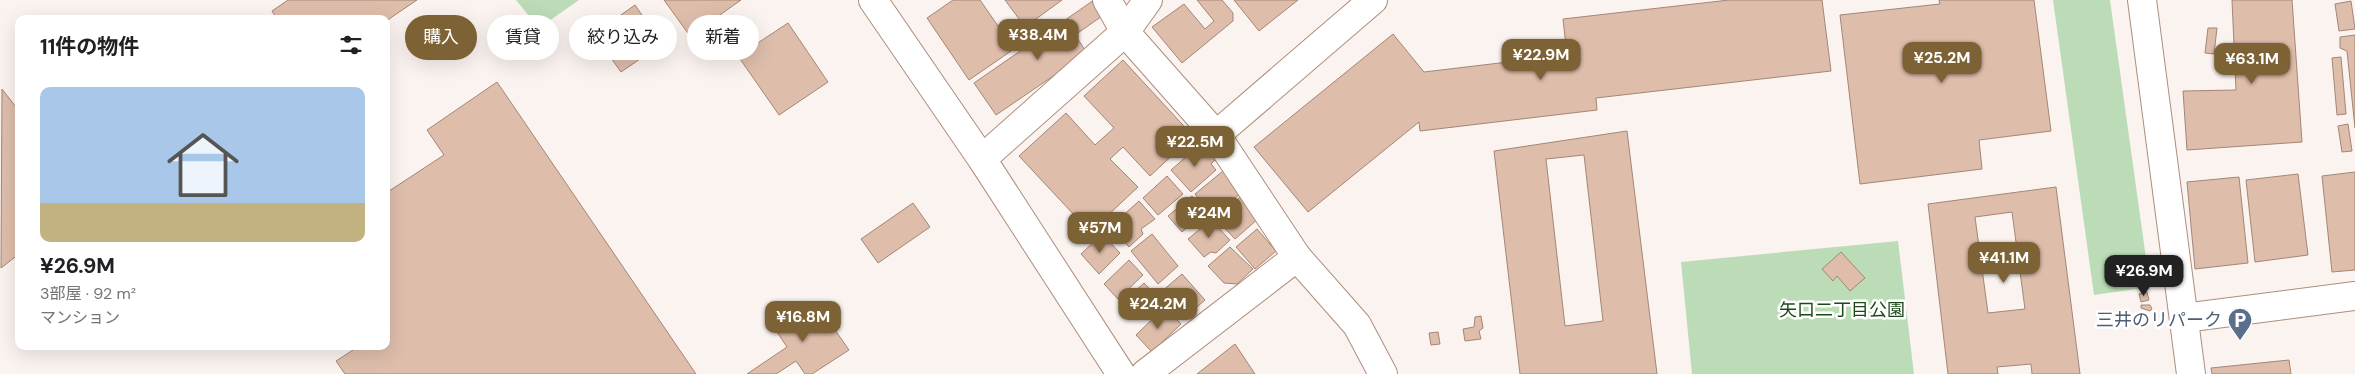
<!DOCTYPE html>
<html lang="ja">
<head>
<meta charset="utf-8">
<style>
	:root { --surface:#fff; --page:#f6f6f6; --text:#202124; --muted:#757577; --accent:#7c6234 }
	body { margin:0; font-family:"DM Sans","Noto Sans JP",sans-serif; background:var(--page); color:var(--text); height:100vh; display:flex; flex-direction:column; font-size:19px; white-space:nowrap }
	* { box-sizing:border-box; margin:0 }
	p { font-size:16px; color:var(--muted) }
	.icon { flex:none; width:28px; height:28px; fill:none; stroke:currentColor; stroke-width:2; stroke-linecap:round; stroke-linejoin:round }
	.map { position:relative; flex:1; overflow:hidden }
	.panel { position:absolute; left:15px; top:15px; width:375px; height:335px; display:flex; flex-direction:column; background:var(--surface); border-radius:10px; box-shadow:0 5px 20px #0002 }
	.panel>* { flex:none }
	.guide { position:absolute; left:405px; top:15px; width:475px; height:45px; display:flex; gap:10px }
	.price { position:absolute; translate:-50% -42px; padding:0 11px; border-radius:10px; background:var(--accent); color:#fff; font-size:16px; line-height:32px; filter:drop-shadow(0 1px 2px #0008) }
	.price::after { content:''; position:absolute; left:50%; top:30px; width:15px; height:11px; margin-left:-8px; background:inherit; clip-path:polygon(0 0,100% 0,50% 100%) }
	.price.current { background:#222; color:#fff }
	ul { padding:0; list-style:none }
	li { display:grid; align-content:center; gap:10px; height:265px; padding:0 25px }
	li span { display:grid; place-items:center; height:155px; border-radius:10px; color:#555 }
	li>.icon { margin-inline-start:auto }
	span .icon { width:90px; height:90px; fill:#fffc; stroke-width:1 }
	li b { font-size:21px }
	h2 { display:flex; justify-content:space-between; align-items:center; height:60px; padding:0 25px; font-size:21px }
	.chip { padding:0 18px; border-radius:22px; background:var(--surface); box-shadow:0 5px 20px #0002; font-size:18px; line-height:45px }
	.chip.current { background:var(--accent); color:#fff }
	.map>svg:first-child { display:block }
</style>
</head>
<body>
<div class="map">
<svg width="2355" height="374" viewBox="0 0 2355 374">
	<rect width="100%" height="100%" fill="#faf3ef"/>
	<g fill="#bcdcb8">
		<path d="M 516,0 L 579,0 L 539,28 Z"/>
		<path d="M 2053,0 L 2110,0 L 2150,287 L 2094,295 Z"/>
		<path d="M 1898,241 L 1914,374 L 1692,374 L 1681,262 Z"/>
	</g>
	<g fill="#debdab" stroke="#a48675" fill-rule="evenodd">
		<path d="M 288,0 L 417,0 L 386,21 L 386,19 L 277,19 L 272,11 Z"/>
		<path d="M 664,0 L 741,0 L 690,36 Z"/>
		<path d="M 953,0 L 980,0 L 1014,49 L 969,80 L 927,18 Z"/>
		<path d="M 1005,0 L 1062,0 L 1025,27 Z"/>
		<path d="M 1094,0 L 1105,14 L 1075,35 L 1087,53 L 996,115 L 974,83 Z"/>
		<path d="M 1197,0 L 1222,0 L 1233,13 L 1233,21 L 1182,63 L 1152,27 L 1184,4 L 1205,29 L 1214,21 Z"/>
		<path d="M 1234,0 L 1298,0 L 1259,31 Z"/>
		<path d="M 1729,0 L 1822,0 L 1831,71 L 1596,98 L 1597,110 L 1420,131 L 1419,122 L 1308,212 L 1254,147 L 1393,34 L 1424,72 L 1567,55 L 1563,19 Z"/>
		<path d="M 1939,0 L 2034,0 L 2051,131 L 1979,140 L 1982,169 L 1860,184 L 1840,15 L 1940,4 Z"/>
		<path d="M 2232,0 L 2292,0 L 2302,142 L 2187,150 L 2183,91 L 2236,90 Z"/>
		<path d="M 2351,1 L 2355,29 L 2339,31 L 2335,4 Z"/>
		<path d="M 635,5 L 662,44 L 621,72 L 594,34 Z"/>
		<path d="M 788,23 L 828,82 L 779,115 L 738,56 Z"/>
		<path d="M 2208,28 L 2217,28 L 2214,54 L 2205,53 Z"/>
		<path d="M 2355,35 L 2355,128 L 2347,51 L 2340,48 L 2340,37 Z"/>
		<path d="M 2341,57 L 2346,114 L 2337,115 L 2332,58 Z"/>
		<path d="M 1123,60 L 1193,136 L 1150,176 L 1123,147 L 1110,159 L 1138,187 L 1090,232 L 1019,156 L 1066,113 L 1095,145 L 1114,128 L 1084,96 Z"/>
		<path d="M 497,82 L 696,374 L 345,374 L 336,361 L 353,350 L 351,346 L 386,346 L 386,193 L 444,155 L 427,130 Z"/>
		<path d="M 2,89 L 19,111 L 19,254 L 1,268 Z"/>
		<path d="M 2348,124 L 2352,151 L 2342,152 L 2338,126 Z"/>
		<path d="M 1627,131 L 1657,374 L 1520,374 L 1494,151 ZM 1584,155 L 1603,321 L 1565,326 L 1546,159 Z"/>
		<path d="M 1202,143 L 1216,159 L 1211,164 L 1216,170 L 1191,192 L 1171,170 Z"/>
		<path d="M 1223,171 L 1241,193 L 1213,216 L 1195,194 Z"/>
		<path d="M 2355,172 L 2355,270 L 2332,272 L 2322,176 Z"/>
		<path d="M 2298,174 L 2308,255 L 2255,262 L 2246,180 Z"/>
		<path d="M 1167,176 L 1183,194 L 1158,215 L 1143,198 Z"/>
		<path d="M 2239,177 L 2248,263 L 2195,269 L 2187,182 Z"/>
		<path d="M 2056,187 L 2080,374 L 2032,374 L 2031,364 L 1997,367 L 1998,374 L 1948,374 L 1928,204 ZM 2012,212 L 2025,309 L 1988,313 L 1975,217 Z"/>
		<path d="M 1192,196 L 1208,215 L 1195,226 L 1192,223 L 1182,232 L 1168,216 Z"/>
		<path d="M 1240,197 L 1259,218 L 1235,239 L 1216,219 Z"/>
		<path d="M 1139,201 L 1155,219 L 1141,229 L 1143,234 L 1129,247 L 1110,227 Z"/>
		<path d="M 913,203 L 930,227 L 878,263 L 861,239 Z"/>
		<path d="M 1211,220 L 1230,240 L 1216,253 L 1211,252 L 1204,257 L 1188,239 Z"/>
		<path d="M 1257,229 L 1276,251 L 1255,269 L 1236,247 Z"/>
		<path d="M 1102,234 L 1120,253 L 1099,274 L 1081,254 Z"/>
		<path d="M 1152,234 L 1178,266 L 1158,284 L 1131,251 Z"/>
		<path d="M 1230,247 L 1253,269 L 1237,284 L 1224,283 L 1208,266 Z"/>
		<path d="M 1841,252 L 1865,278 L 1850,291 L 1837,276 L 1833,281 L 1822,269 Z"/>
		<path d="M 1129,260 L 1143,275 L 1118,299 L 1104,284 Z"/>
		<path d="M 1182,274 L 1205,300 L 1183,319 L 1160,293 Z"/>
		<path d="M 1144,283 L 1160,300 L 1138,320 L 1122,303 Z"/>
		<path d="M 2147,292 L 2149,300 L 2141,302 L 2139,294 Z"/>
		<path d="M 804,301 L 825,332 L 833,327 L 849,350 L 812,374 L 805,374 L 796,361 L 776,374 L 747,374 L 787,347 L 771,323 Z"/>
		<path d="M 2141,305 L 2150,305 L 2152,309 L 2150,311 L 2141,308 Z"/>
		<path d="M 1165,307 L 1181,324 L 1152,352 L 1136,335 Z"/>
		<path d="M 1481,316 L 1483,328 L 1479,331 L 1481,339 L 1465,341 L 1463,329 L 1474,327 L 1475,317 Z"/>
		<path d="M 1438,332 L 1440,344 L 1431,345 L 1429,333 Z"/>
		<path d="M 1235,344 L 1255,374 L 1197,374 Z"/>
		<path d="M 2289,360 L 2291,374 L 2212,374 L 2211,368 Z"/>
	</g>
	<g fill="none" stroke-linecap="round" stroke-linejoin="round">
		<defs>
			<g id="minor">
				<path d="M 873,0 L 982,159 L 1125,32 L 1148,0"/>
				<path d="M 1107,0 L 1125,32 L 1216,135 L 1297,257 L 1357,325 L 1383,374"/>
				<path d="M 1216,135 L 1373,0"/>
				<path d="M 2184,318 L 2355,296"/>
				<path d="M 1145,374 L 1297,257"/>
			</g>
			<g id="tertiary">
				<path d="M 2142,0 L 2191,374"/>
				<path d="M 982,159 L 1121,374"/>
			</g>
		</defs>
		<use href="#minor" stroke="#ad8e7d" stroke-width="30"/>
		<use href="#tertiary" stroke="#ad8e7d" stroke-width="30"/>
		<use href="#minor" stroke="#fff" stroke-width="28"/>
		<use href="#tertiary" stroke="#fff" stroke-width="28"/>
	</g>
	<defs>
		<symbol id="parking-pin" viewBox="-11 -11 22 30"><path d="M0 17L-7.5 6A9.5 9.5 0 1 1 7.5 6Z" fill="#5c6f8a" stroke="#fff"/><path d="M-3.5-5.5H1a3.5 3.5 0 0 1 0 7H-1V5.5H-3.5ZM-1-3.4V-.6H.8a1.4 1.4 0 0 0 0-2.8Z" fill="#fff"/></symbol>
	</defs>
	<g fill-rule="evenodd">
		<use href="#parking-pin" x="2226" y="306" width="28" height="38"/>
	</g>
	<g text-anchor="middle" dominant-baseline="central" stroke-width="5" stroke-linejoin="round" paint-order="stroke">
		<g font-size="18" fill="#1c4919" stroke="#fff">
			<text x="1842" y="310">矢口二丁目公園</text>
		</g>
		<g font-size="18" fill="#4e5e75" stroke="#fff" text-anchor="end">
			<text x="2222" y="320">三井のリパーク</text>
		</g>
	</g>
</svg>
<b class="price" style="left:1038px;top:61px">¥38.4M</b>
<b class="price" style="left:1541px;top:81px">¥22.9M</b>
<b class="price" style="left:1942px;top:84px">¥25.2M</b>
<b class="price" style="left:2252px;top:85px">¥63.1M</b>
<b class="price" style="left:1195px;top:168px">¥22.5M</b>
<b class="price" style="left:1209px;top:239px">¥24M</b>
<b class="price" style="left:1100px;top:254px">¥57M</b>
<b class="price" style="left:2004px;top:284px">¥41.1M</b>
<b class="price current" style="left:2144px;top:297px">¥26.9M</b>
<b class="price" style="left:1158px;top:330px">¥24.2M</b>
<b class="price" style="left:803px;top:343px">¥16.8M</b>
<div class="guide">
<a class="chip current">購入</a>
<a class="chip">賃貸</a>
<a class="chip">絞り込み</a>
<a class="chip">新着</a>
</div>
<section class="panel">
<h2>11件の物件<svg class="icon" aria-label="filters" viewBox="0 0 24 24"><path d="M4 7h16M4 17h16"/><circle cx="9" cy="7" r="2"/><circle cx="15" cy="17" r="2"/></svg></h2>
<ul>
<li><span style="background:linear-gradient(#a9c7e8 75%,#c2b280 0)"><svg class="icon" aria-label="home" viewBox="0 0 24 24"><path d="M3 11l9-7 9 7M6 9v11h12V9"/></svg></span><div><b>¥26.9M</b><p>3部屋 · 92 m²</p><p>マンション</p></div></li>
</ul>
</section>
</div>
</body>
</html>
